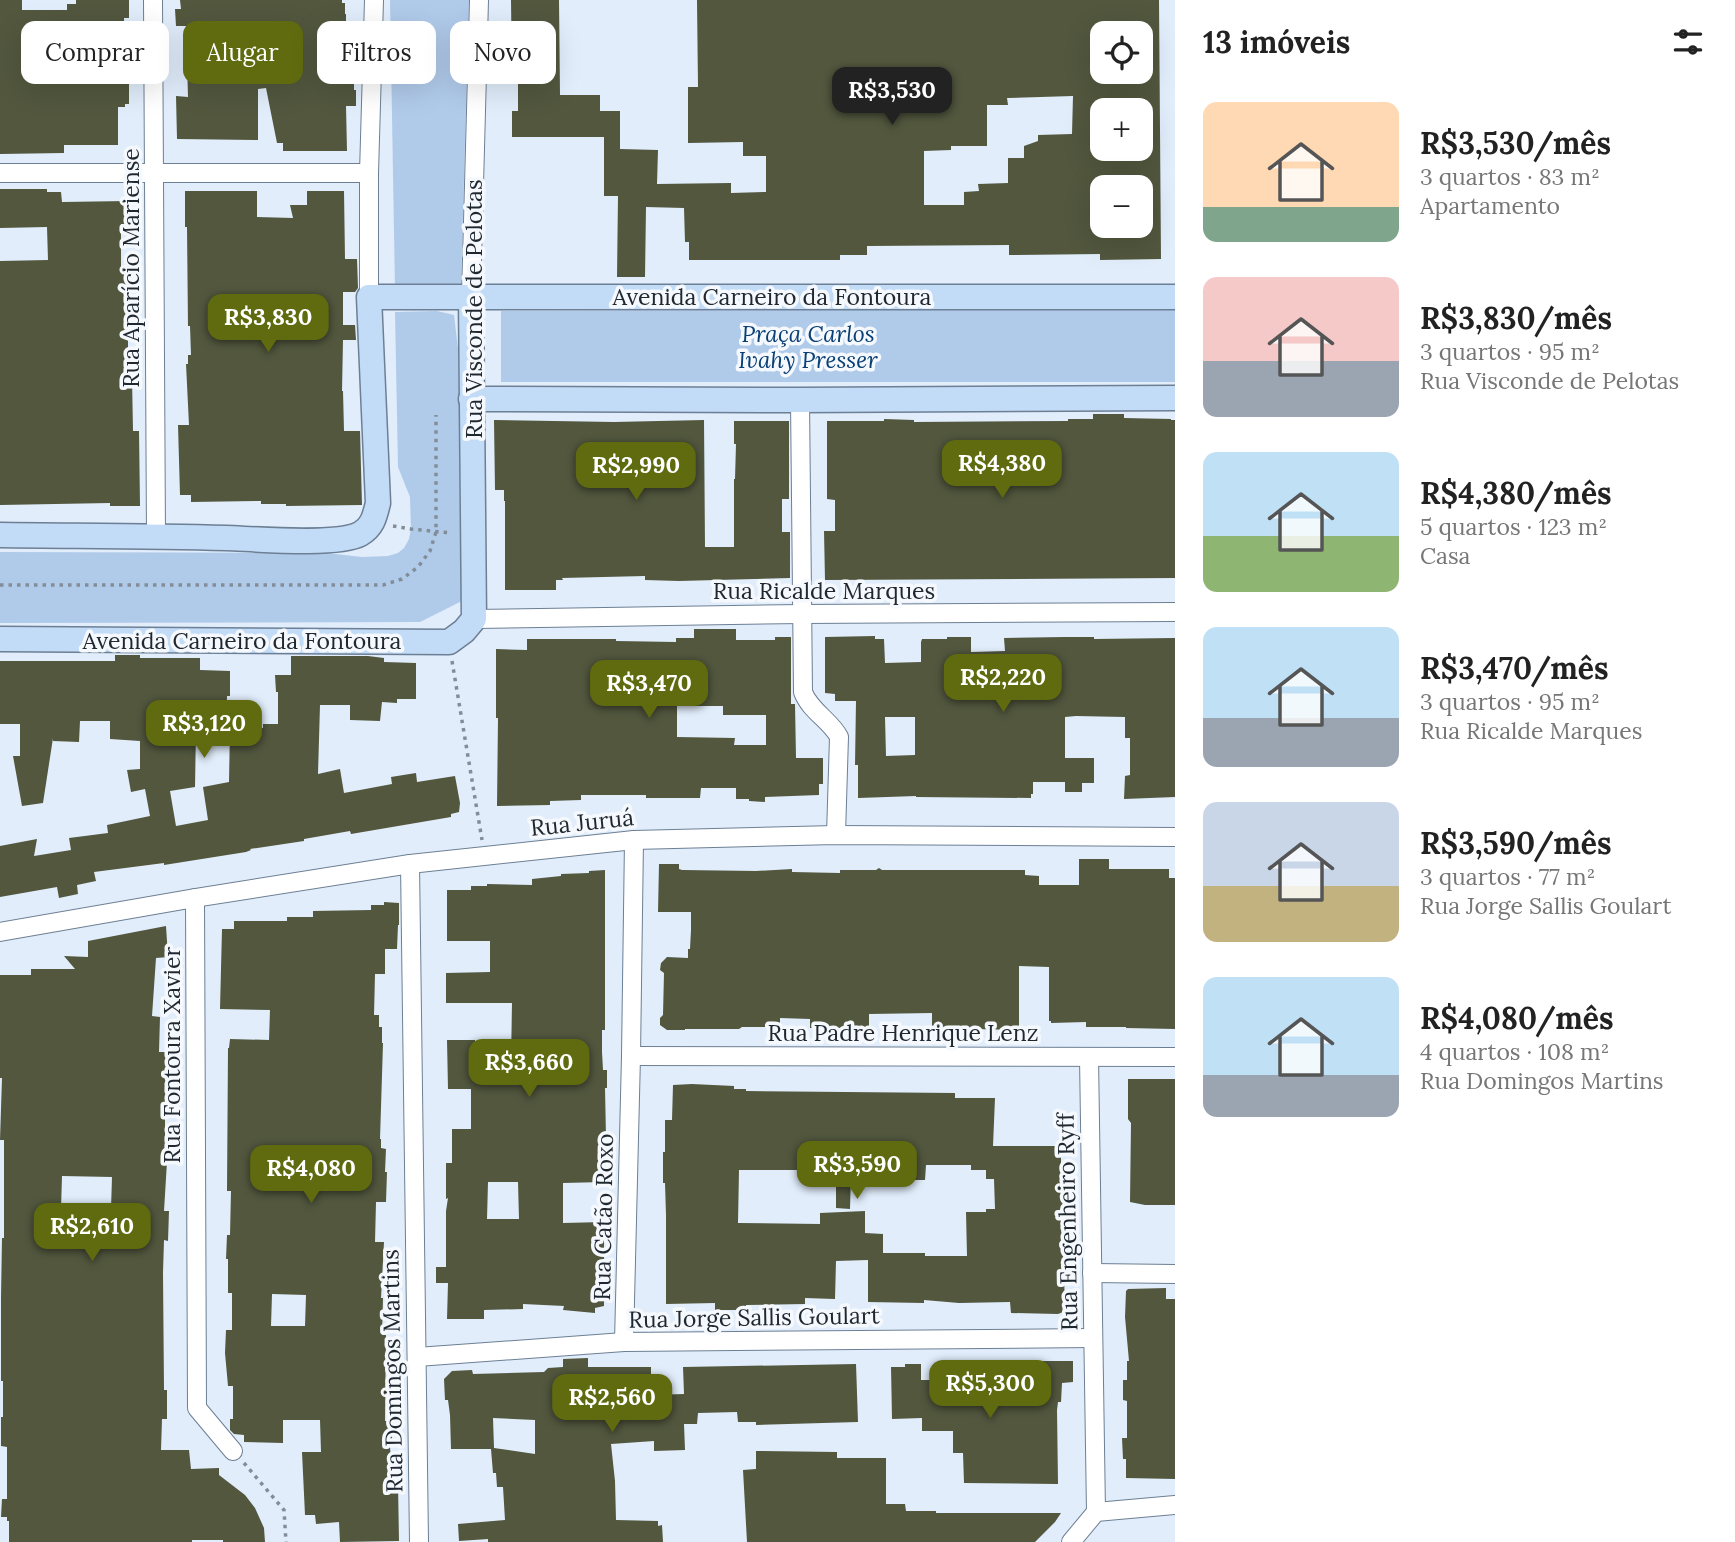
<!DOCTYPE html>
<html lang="pt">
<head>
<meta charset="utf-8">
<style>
	:root { --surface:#fff; --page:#f6f6f6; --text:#222; --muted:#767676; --accent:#606a0f }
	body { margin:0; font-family:Lora,serif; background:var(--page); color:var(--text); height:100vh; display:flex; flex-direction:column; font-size:26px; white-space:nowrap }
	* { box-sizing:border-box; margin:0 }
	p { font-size:23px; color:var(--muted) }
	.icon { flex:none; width:38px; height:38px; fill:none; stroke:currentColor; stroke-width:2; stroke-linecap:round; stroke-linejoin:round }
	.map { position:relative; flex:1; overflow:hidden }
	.side { display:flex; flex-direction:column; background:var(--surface); width:560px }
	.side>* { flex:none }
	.top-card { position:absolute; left:21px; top:21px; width:665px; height:63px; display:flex; gap:14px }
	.fabs { position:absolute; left:1090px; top:21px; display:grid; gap:14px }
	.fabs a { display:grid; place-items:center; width:63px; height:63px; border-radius:14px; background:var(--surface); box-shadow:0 7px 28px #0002; font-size:35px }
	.price { position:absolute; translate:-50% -60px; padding:0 16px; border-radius:14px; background:var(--accent); color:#fff; font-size:23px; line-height:46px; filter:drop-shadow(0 2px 4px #0008) }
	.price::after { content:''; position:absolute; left:50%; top:42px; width:21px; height:16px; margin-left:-10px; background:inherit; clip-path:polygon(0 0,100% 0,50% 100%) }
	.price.current { background:#222; color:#fff }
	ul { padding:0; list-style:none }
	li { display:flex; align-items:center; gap:21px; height:175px; padding:0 28px }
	li span { display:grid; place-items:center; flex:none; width:196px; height:140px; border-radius:14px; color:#555 }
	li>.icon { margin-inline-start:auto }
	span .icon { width:84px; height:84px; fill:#fffc; stroke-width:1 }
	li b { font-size:30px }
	h2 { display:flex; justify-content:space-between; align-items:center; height:84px; padding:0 28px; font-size:30px }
	.pill { padding:0 24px; border-radius:14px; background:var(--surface); box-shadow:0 7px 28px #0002; font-size:24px; line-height:63px }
	.pill.current { background:var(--accent); color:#fff }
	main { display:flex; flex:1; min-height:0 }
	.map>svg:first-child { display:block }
</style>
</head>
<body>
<main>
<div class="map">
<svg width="1175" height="1542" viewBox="0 0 1175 1542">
	<rect width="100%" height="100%" fill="#e1edfb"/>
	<g fill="#b0caea">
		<path d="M 390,0 L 469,0 L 461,285 L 395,289 Z"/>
		<path d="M 1175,309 L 1175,382 L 501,382 L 501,311 Z"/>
		<path d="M 437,311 L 454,315 L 458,349 L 464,600 L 420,622 L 0,623 L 0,552 L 327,553 L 362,557 L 388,556 L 398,553 L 404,548 L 409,539 L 411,529 L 410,497 L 398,467 L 395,312 Z"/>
	</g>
	<g fill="#52573e" fill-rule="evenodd">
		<path d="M 0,0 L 22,0 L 22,10 L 67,10 L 67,4 L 76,4 L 76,0 L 129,0 L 129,18 L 124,18 L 125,58 L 129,58 L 129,104 L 125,104 L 125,107 L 118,107 L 118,145 L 64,145 L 64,153 L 0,154 Z"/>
		<path d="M 180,0 L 342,0 L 342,3 L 345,3 L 345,14 L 346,14 L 346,58 L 349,58 L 349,80 L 354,80 L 354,90 L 356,90 L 356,106 L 346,106 L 347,151 L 283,151 L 283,143 L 277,143 L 266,88 L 258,89 L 258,140 L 177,139 L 176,96 L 188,97 L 186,26 L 176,26 L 175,9 L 181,9 Z"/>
		<path d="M 511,0 L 559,0 L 560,95 L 600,95 L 600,111 L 620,111 L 620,149 L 658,150 L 657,184 L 731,183 L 731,193 L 766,192 L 766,156 L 743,156 L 743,142 L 688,143 L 688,87 L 698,87 L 697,0 L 1159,0 L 1161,259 L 1100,260 L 1100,254 L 1009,255 L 1009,245 L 867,246 L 867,255 L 840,255 L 840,260 L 689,260 L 689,242 L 685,242 L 684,208 L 646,207 L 645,277 L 617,277 L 618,196 L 604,196 L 604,137 L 512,137 L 512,111 L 518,111 L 518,79 L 512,79 ZM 1102,33 L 1141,33 L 1141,72 L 1102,72 ZM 1073,96 L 1072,134 L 1038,135 L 1038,141 L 1024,146 L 1024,158 L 1008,158 L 1008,183 L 978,184 L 979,191 L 964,192 L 964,205 L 924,205 L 924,151 L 951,150 L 951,146 L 987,146 L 987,105 L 1008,105 L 1007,98 ZM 1102,110 L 1141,110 L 1141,149 L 1102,149 ZM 1102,187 L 1141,187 L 1141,226 L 1102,226 Z"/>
		<path d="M 0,189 L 47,189 L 47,192 L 61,192 L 62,202 L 128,201 L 128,224 L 121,224 L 121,267 L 128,267 L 128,363 L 139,363 L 139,378 L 132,378 L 133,431 L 139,431 L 140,506 L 110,506 L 110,503 L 0,505 L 0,261 L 48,260 L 47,227 L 0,228 Z"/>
		<path d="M 185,191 L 257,191 L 257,217 L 293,218 L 290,205 L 307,205 L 307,191 L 344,191 L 345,259 L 357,259 L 358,288 L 355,292 L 343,292 L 343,325 L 355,325 L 356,340 L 343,340 L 342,391 L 343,391 L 344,431 L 360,431 L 362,505 L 286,506 L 286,504 L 261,504 L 261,501 L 191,502 L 191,495 L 180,495 L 178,425 L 189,425 L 186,364 L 188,364 L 188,355 L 191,355 L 190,326 L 188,326 L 187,227 L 185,227 Z"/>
		<path d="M 1093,414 L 1124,414 L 1124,418 L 1171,419 L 1171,420 L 1175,420 L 1175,578 L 825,580 L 824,531 L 835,531 L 835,500 L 827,499 L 827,421 L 884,421 L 884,419 L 914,420 L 914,422 L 1068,421 L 1068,419 L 1093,419 Z"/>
		<path d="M 494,420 L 614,422 L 704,420 L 705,547 L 734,547 L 734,479 L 735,479 L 736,444 L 734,444 L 734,421 L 789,421 L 789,499 L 782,499 L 782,532 L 790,532 L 790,578 L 679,581 L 645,580 L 645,576 L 562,578 L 563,580 L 556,580 L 556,590 L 505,590 L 505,501 L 504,501 L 504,490 L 495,490 Z"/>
		<path d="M 694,629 L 736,629 L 736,640 L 775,640 L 775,637 L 791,637 L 791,704 L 795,704 L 796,758 L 823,758 L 823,784 L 819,784 L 819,795 L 765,797 L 765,802 L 749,801 L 749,799 L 736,799 L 736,788 L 701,788 L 700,798 L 646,798 L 646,795 L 581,795 L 581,800 L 550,801 L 550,805 L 497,806 L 498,718 L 496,718 L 496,649 L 527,650 L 527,639 L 616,639 L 616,641 L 676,642 L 676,638 L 694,638 ZM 677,706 L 723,706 L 723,715 L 766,715 L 766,745 L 734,745 L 735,738 L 677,737 Z"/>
		<path d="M 875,636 L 875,639 L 884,639 L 885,663 L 921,662 L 921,642 L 922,639 L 947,639 L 947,637 L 971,637 L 971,652 L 1005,651 L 1004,638 L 1065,637 L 1094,637 L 1094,639 L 1175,638 L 1175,797 L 1124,799 L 1125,776 L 1130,775 L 1130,738 L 1125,738 L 1125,717 L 1076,716 L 1065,717 L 1065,758 L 1094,758 L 1094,783 L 1082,783 L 1082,792 L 1065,792 L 1065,782 L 1033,782 L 1033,794 L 1031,794 L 1031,798 L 916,797 L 916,796 L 858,798 L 858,765 L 855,765 L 856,701 L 835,701 L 835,694 L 825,693 L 825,637 ZM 885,717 L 915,717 L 915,755 L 886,756 Z"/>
		<path d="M 115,655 L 140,655 L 140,658 L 200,658 L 200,670 L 230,671 L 230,696 L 227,696 L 226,729 L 196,729 L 195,787 L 170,791 L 176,826 L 208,820 L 203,787 L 229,782 L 230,728 L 263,728 L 263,724 L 278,724 L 278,692 L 276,692 L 275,675 L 291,675 L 291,656 L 368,656 L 384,658 L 384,662 L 416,663 L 416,699 L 397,699 L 397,703 L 382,702 L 380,721 L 350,720 L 350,705 L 320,705 L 318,774 L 340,769 L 344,793 L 392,784 L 391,777 L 416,773 L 417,782 L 455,776 L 460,803 L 459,812 L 451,814 L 451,817 L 351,834 L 350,831 L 304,839 L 304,841 L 250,849 L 251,850 L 246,852 L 164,865 L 164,863 L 94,872 L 96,881 L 77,885 L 78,894 L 59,898 L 57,887 L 0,897 L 0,846 L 37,839 L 34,856 L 71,850 L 69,838 L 108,833 L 107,825 L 150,816 L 145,789 L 131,792 L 127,770 L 140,769 L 140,741 L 110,739 L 110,721 L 80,721 L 79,742 L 53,741 L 53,738 L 43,803 L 22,806 L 13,756 L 20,756 L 20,724 L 0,724 L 0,661 L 115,661 Z"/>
		<path d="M 1079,859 L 1109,859 L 1109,869 L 1169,869 L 1169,878 L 1175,878 L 1175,1029 L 1126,1028 L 1126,1027 L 1086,1027 L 1086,1022 L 1051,1023 L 1051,1021 L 1049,1021 L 1049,967 L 1019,966 L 1019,1030 L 932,1028 L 932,1013 L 869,1014 L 869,1028 L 810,1028 L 810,1019 L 780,1018 L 780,1024 L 765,1024 L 765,1027 L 742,1027 L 739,1029 L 685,1029 L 685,1030 L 667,1030 L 660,1025 L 660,1018 L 663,1015 L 664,973 L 660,970 L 661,963 L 667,957 L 688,958 L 688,949 L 690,949 L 691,930 L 691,912 L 658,912 L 659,864 L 679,864 L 679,869 L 682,870 L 756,871 L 792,869 L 792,872 L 840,873 L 840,870 L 876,870 L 879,868 L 882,870 L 1025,870 L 1025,875 L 1039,876 L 1039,885 L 1079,885 Z"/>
		<path d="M 605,870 L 605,1030 L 602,1030 L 602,1052 L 603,1070 L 607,1070 L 607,1088 L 605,1088 L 606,1138 L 604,1138 L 605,1150 L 603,1150 L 603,1182 L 563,1183 L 563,1223 L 604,1222 L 604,1306 L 595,1308 L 595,1313 L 563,1310 L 564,1306 L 523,1304 L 523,1309 L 484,1310 L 484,1319 L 447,1319 L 448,1283 L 436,1283 L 436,1267 L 446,1267 L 446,1211 L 448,1198 L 446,1199 L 446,1163 L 452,1163 L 452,1129 L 471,1129 L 471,1089 L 448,1089 L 447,1040 L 475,1040 L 475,1043 L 478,1043 L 478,1048 L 481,1047 L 481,1062 L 511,1062 L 512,1003 L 446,1003 L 446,973 L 490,972 L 490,941 L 447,941 L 447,890 L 471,890 L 471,886 L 487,886 L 487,884 L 532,885 L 532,879 L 561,876 L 561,874 L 589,873 L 589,871 ZM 488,1182 L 518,1182 L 519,1219 L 487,1219 Z"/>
		<path d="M 384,902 L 399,903 L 399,925 L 398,925 L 397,949 L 385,949 L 385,974 L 375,974 L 374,1015 L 379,1015 L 379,1027 L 382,1027 L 382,1043 L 383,1043 L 380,1139 L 381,1139 L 381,1148 L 386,1149 L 385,1172 L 387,1172 L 386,1202 L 376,1202 L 375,1242 L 384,1242 L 381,1298 L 383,1298 L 382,1335 L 386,1335 L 385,1421 L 392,1421 L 392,1447 L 390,1447 L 392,1474 L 398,1484 L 399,1541 L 340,1542 L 339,1522 L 316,1524 L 315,1515 L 305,1515 L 302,1452 L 321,1452 L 320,1420 L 283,1420 L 283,1443 L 244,1442 L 244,1435 L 234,1434 L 230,1430 L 230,1419 L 233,1419 L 233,1386 L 228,1386 L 225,1353 L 226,1330 L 232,1330 L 232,1293 L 228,1293 L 228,1259 L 226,1259 L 227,1235 L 230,1235 L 231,1191 L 227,1191 L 228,1048 L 229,1048 L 230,1039 L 269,1040 L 270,1010 L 220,1009 L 222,929 L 234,929 L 234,921 L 287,921 L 287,917 L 313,917 L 313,911 L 371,910 L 371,905 L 384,905 ZM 272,1294 L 306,1295 L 305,1326 L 271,1326 Z"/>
		<path d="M 166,926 L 168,957 L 156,958 L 152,1016 L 160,1017 L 159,1052 L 167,1052 L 165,1112 L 165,1145 L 168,1145 L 164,1211 L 169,1211 L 168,1241 L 164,1240 L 163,1273 L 164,1390 L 167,1390 L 167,1419 L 162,1419 L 161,1450 L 189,1450 L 191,1469 L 219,1468 L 219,1475 L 245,1495 L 255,1508 L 264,1528 L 265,1542 L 223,1542 L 223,1540 L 192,1540 L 192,1542 L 9,1542 L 9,1521 L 7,1521 L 7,1517 L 1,1517 L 2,1499 L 7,1499 L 7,1447 L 1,1446 L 1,1417 L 3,1417 L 3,1381 L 1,1381 L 1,1298 L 2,1238 L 4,1238 L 4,1140 L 0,1140 L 2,1078 L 0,1078 L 0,975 L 31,975 L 31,969 L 75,969 L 64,956 L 88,957 L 88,941 ZM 62,1176 L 112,1177 L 111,1209 L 61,1209 Z"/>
		<path d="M 1128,1079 L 1175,1079 L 1175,1205 L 1145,1205 L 1130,1202 L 1131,1123 L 1128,1119 Z"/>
		<path d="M 692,1084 L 734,1086 L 734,1089 L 746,1089 L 746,1091 L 955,1093 L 955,1098 L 995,1098 L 993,1146 L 1061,1146 L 1061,1178 L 1065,1178 L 1064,1242 L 1063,1242 L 1065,1308 L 1063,1312 L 1058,1314 L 1011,1313 L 1010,1302 L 959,1303 L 924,1300 L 924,1303 L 868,1302 L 868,1260 L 836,1261 L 835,1299 L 805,1298 L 805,1304 L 746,1305 L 746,1310 L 715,1310 L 715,1303 L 666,1304 L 666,1215 L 665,1183 L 663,1183 L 663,1152 L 665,1152 L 665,1120 L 672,1120 L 673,1085 ZM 926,1165 L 971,1165 L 971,1170 L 986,1170 L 986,1179 L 994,1179 L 995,1209 L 986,1209 L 986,1212 L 966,1212 L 967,1256 L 925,1256 L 925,1253 L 883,1253 L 883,1234 L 865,1233 L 865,1211 L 820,1213 L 820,1224 L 738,1223 L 739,1170 L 836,1170 L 836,1208 L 850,1209 L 851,1175 L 896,1176 L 896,1180 L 925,1180 Z"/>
		<path d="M 1166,1288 L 1166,1299 L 1175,1299 L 1175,1479 L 1126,1478 L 1126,1459 L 1123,1459 L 1122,1438 L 1127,1438 L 1127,1401 L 1123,1400 L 1123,1380 L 1127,1380 L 1127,1361 L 1129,1361 L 1125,1317 L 1126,1291 L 1128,1289 Z"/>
		<path d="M 588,1358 L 588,1367 L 651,1367 L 651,1395 L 684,1394 L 683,1367 L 856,1364 L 858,1422 L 756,1425 L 756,1422 L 738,1422 L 737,1412 L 698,1413 L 697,1424 L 684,1424 L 685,1450 L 654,1451 L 654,1441 L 611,1444 L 615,1481 L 616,1520 L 658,1521 L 658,1526 L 662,1525 L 663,1542 L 488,1542 L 488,1539 L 459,1541 L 458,1524 L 505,1520 L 503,1487 L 497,1487 L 496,1473 L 493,1473 L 491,1449 L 451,1449 L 450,1415 L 448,1400 L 445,1400 L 444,1379 L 452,1371 L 472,1370 L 473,1374 L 544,1372 L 548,1368 L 563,1367 L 563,1359 ZM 493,1418 L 535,1420 L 535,1454 L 494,1448 Z"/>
		<path d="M 1041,1361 L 1073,1361 L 1073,1382 L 1062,1383 L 1061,1402 L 1058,1402 L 1057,1410 L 1058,1484 L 964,1483 L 963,1453 L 953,1453 L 953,1431 L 922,1431 L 922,1418 L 892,1419 L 891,1367 L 905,1367 L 905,1364 L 921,1364 L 921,1380 L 952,1380 L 952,1376 L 960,1376 L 960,1374 L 981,1374 L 981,1382 L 1032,1382 L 1032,1374 L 1040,1375 Z"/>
		<path d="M 756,1451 L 837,1452 L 837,1458 L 886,1458 L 886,1504 L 905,1504 L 906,1511 L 936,1511 L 936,1513 L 1061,1513 L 1055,1522 L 1035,1542 L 747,1542 L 743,1470 L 756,1469 Z"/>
	</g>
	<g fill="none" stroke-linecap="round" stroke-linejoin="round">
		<defs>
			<g id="minor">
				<path d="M 153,0 L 156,536"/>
				<path d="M 0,173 L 369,173"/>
				<path d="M 471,296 L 479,0"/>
				<path d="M 369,297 L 369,173 L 374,0"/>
				<path d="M 800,400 L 803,692 C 810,711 831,721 839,737 L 836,835"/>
				<path d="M 474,619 L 803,614 L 1175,612"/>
				<path d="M 410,864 L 419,1542"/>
				<path d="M 195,898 L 197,1408 L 233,1451"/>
				<path d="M 0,932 L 195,898 L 410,864 L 634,840 L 836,835 L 1175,837"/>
				<path d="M 631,1056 L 1175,1057"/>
				<path d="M 1089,1057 L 1096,1512"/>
				<path d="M 1092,1273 L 1175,1274"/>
				<path d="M 624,1342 L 631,1056 L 634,840"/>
				<path d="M 417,1357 L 624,1342 L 1093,1338"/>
				<path d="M 1071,1542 L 1096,1512 L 1175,1505"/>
			</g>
			<g id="secondary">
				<path d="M 471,399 L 800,400 L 1175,398"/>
				<path d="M 0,535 C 75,536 151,536 226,538 C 255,539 337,546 360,534 C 373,527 375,515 378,503 L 369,297 L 1175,297"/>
				<path d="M 0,639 L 449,642 L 464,631 L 474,619 L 471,296"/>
			</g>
		</defs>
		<use href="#minor" stroke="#6d7f94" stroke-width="20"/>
		<use href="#secondary" stroke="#6d7f94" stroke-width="27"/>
		<g stroke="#838d98" stroke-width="3.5" stroke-dasharray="3.5 5" stroke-linecap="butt">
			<path d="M 393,526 L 411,529 L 451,533"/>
			<path d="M 0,585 L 383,585 L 402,579 L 418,567 L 430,551 L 436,532 L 436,415"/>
			<path d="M 452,661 L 482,840"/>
			<path d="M 244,1463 L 284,1510 L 286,1542"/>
		</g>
		<use href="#minor" stroke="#fff" stroke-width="18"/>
		<use href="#secondary" stroke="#c2dbf6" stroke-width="24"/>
	</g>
	<g text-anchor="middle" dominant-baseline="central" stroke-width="7" stroke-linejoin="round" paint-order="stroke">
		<g font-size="23" fill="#1f272f" stroke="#f5f9fe">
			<text transform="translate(130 268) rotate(-90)">Rua Aparício Mariense</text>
			<text x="772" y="296">Avenida Carneiro da Fontoura</text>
			<text transform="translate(473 309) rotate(-90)">Rua Visconde de Pelotas</text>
			<text x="824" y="590">Rua Ricalde Marques</text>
			<text x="242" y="640">Avenida Carneiro da Fontoura</text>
			<text transform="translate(582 822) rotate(-6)">Rua Juruá</text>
			<text x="903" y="1032">Rua Padre Henrique Lenz</text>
			<text transform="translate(171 1055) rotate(-90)">Rua Fontoura Xavier</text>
			<text transform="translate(603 1217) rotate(-89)">Rua Catão Roxo</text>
			<text transform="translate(1067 1222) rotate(-91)">Rua Engenheiro Ryff</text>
			<text transform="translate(754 1317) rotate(-1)">Rua Jorge Sallis Goulart</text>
			<text transform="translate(392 1371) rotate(-91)">Rua Domingos Martins</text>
		</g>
		<g font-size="23" font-style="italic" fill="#093f74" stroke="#f5f9fe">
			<text x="808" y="333">Praça Carlos<tspan x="808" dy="26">Ivahy Presser</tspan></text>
		</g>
	</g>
</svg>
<div class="fabs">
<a><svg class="icon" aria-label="locate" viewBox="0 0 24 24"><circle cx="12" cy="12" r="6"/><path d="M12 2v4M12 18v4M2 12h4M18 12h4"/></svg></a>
<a>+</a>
<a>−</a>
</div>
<b class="price current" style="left:892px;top:127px">R$3,530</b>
<b class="price" style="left:268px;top:354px">R$3,830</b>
<b class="price" style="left:1002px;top:500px">R$4,380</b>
<b class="price" style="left:636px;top:502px">R$2,990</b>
<b class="price" style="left:1003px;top:714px">R$2,220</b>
<b class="price" style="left:649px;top:720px">R$3,470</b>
<b class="price" style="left:204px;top:760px">R$3,120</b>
<b class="price" style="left:529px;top:1099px">R$3,660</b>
<b class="price" style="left:857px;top:1201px">R$3,590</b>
<b class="price" style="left:311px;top:1205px">R$4,080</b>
<b class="price" style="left:92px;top:1263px">R$2,610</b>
<b class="price" style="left:990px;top:1420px">R$5,300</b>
<b class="price" style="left:612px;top:1434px">R$2,560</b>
<div class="top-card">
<a class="pill">Comprar</a>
<a class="pill current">Alugar</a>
<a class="pill">Filtros</a>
<a class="pill">Novo</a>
</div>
</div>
<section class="side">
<h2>13 imóveis<svg class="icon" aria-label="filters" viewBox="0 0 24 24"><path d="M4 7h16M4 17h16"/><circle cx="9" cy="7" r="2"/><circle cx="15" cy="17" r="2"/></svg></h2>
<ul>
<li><span style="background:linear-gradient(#ffd9b3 75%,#7fa58c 0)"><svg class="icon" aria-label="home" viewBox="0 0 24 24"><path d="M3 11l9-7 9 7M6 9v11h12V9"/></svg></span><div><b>R$3,530/mês</b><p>3 quartos · 83 m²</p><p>Apartamento</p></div></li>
<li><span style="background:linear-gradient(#f6c9c9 60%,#9aa5b1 0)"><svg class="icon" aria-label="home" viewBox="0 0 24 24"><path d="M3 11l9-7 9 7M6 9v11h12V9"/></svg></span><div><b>R$3,830/mês</b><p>3 quartos · 95 m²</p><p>Rua Visconde de Pelotas</p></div></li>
<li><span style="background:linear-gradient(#bfe0f5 60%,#8fb573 0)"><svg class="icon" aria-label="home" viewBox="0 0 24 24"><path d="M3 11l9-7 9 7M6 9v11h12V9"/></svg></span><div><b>R$4,380/mês</b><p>5 quartos · 123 m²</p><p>Casa</p></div></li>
<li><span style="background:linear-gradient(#bfe0f5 65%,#9aa5b1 0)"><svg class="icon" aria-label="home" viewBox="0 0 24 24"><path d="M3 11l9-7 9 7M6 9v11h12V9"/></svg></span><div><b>R$3,470/mês</b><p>3 quartos · 95 m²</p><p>Rua Ricalde Marques</p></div></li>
<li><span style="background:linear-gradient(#c9d6e8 60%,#c2b280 0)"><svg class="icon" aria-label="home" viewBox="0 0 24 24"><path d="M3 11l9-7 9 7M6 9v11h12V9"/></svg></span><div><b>R$3,590/mês</b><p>3 quartos · 77 m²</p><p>Rua Jorge Sallis Goulart</p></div></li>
<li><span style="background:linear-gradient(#bfe0f5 70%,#9aa5b1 0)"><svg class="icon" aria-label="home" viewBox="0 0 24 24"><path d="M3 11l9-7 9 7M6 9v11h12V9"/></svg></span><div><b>R$4,080/mês</b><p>4 quartos · 108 m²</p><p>Rua Domingos Martins</p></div></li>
</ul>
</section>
</main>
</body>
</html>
